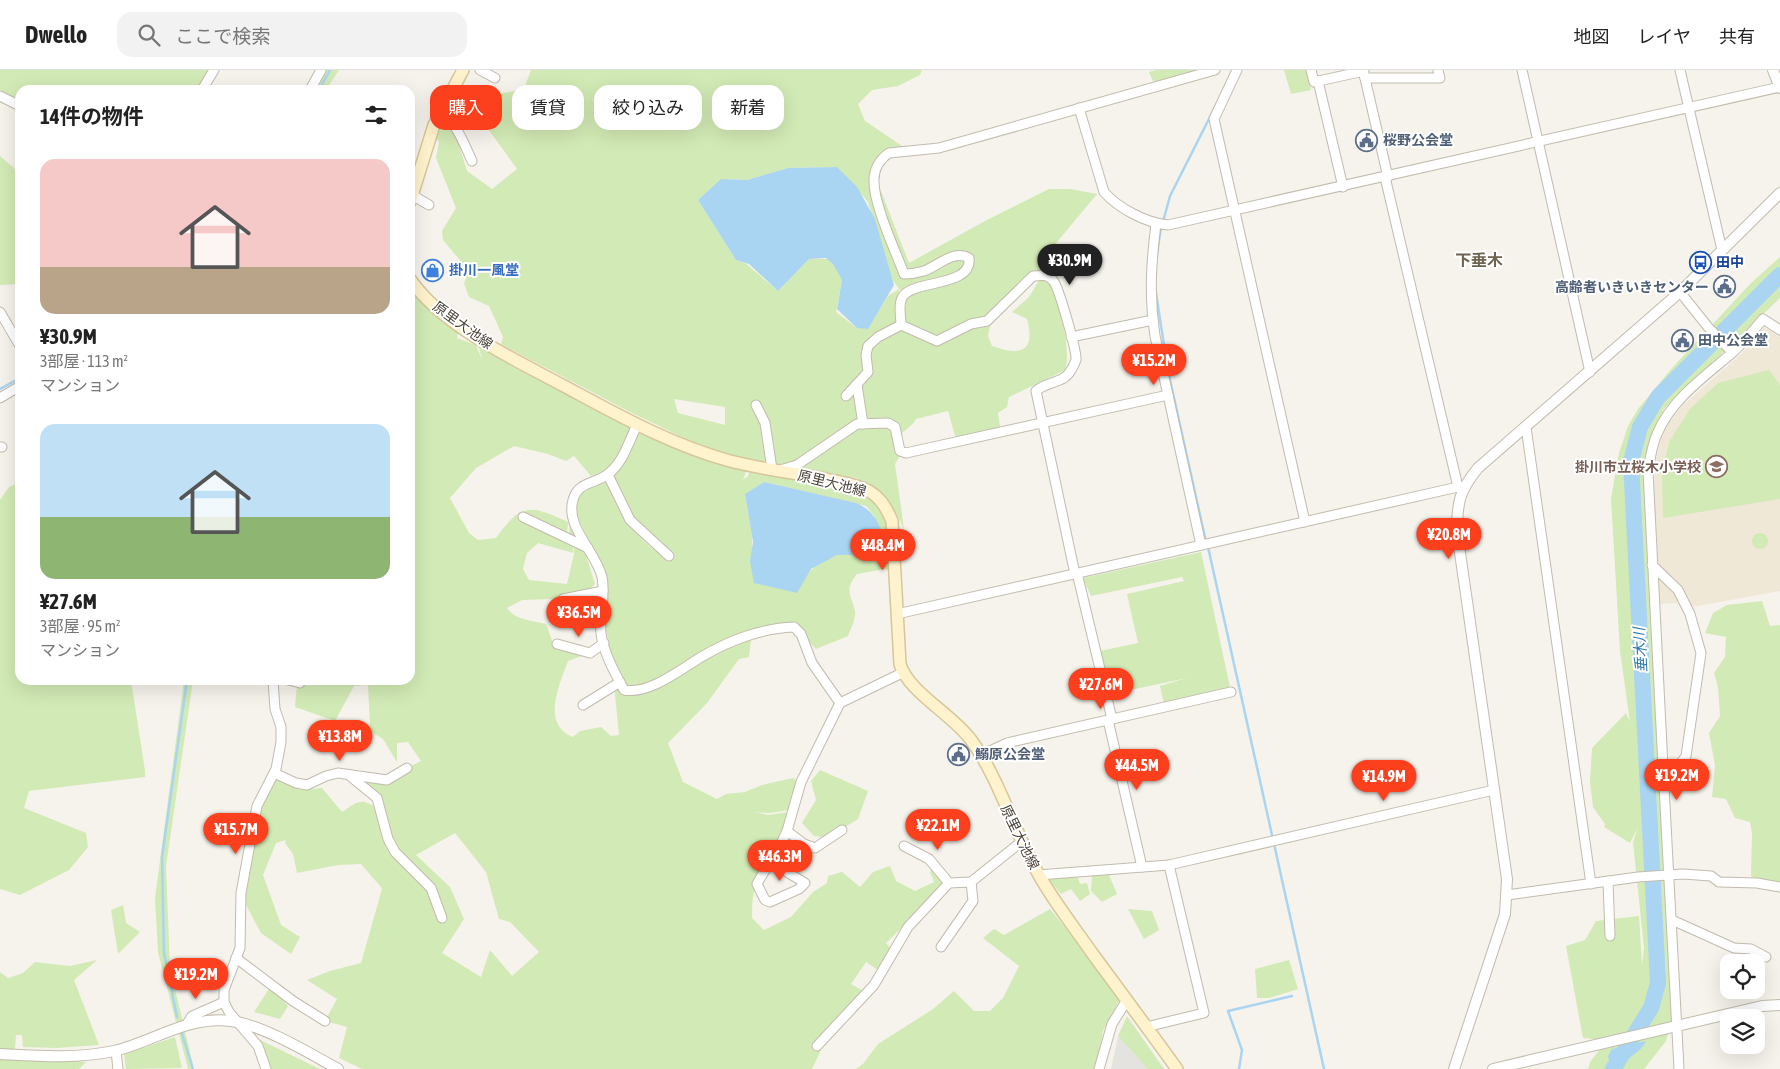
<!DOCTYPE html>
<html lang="ja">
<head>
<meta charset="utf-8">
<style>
	:root { --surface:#fff; --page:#f2f2f2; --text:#222; --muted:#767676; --line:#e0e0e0; --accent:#fc3f1d }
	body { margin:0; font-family:"Asap Condensed","Noto Sans JP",sans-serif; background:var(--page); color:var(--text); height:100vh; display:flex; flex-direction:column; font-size:19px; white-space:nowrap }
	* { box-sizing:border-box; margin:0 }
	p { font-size:16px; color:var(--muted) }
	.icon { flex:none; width:28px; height:28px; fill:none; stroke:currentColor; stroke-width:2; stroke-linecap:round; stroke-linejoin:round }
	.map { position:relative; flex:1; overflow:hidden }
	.side { position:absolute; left:15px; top:15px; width:400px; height:600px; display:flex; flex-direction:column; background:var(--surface); border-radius:15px; box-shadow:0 5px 20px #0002 }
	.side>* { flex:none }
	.top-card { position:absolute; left:430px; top:15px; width:475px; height:45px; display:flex; gap:10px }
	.fabs { position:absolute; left:1720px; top:884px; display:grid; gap:10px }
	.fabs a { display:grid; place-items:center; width:45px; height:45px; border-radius:10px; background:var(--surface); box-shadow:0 5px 20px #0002; font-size:25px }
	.price { position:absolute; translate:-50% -42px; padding:0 11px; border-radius:18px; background:var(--accent); color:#fff; font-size:16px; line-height:32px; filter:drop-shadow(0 1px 2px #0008) }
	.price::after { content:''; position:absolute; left:50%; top:30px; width:15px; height:11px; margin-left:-8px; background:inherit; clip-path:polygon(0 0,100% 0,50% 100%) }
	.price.on { background:#222; color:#fff }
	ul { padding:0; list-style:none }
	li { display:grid; align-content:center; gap:10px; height:265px; padding:0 25px }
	li span { display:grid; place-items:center; height:155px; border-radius:15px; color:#555 }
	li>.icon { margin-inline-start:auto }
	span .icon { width:90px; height:90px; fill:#fffc; stroke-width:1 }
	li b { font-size:21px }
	h2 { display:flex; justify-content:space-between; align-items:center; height:60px; padding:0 25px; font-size:21px }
	.chip { padding:0 18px; border-radius:15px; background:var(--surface); box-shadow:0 5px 20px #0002; font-size:18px; line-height:45px }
	.chip.on { background:var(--accent); color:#fff }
	header { display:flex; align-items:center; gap:30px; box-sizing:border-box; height:70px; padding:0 25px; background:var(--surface); border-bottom:1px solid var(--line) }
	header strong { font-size:24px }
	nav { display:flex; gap:28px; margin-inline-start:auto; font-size:18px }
	.search { width:350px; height:45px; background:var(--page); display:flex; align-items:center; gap:12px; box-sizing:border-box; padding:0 18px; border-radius:15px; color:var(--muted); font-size:19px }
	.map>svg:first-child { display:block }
</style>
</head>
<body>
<header>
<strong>Dwello</strong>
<div class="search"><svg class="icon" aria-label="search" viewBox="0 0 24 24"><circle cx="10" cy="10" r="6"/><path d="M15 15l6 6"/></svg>ここで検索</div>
<nav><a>地図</a><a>レイヤ</a><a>共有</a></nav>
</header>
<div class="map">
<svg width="1780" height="999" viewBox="0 0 1780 999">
	<rect width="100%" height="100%" fill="#f6f3ec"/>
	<path fill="#efe8d6" d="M 1764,257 L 1780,267 L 1780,521 L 1687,538 L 1685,533 L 1657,534 L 1654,396 L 1664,359 L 1682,336 L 1741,284 Z"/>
	<g fill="#d2eab5" fill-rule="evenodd">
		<path d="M 0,0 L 214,0 L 202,20 L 20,20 L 20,37 L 0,26 Z"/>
		<path d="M 324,0 L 339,0 L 326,20 L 313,20 Z"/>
		<path d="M 531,0 L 922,0 L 920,5 L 898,16 L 872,20 L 858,34 L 865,51 L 908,80 L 885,80 L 876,92 L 877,111 L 909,193 L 985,151 L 1049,119 L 1070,119 L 1097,124 L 1057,172 L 1032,215 L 990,256 L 988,266 L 992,276 C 1020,286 1036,283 1027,249 L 1012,242 L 1029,227 L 1040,209 L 1050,212 C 1059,233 1072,280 1065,300 L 1009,327 L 1007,337 L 998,343 L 1000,357 L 981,365 L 956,369 L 948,341 L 916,349 C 913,356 900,363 893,372 L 904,374 L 904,379 L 895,394 L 904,459 L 896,443 L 857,408 L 732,391 L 630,342 L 501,274 L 503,267 L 489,236 L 469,227 L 464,213 L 469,201 L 443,170 L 442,161 L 456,138 L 436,88 L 439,72 L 436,68 L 445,49 L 455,62 L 467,101 L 492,119 L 517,99 L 473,38 L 486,31 L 491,22 L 504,23 L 524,19 ZM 837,97 L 868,132 L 892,209 L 899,219 L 888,226 L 868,258 L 857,258 L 836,242 L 842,210 L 831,189 L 809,189 L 778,221 L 745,193 L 736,190 L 698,130 L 721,109 L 747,110 L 788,98 ZM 899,219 L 907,225 L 903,253 L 898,255 ZM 674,329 L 725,337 L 725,355 L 678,343 Z"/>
		<path d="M 1156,0 L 1215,0 L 1177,11 L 1153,11 L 1149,2 Z"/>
		<path d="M 1284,0 L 1306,0 L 1311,20 L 1291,24 Z"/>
		<path d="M 0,86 L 14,98 L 20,119 L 20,214 L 0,215 Z"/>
		<path d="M 1780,187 L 1780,228 L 1664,339 L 1649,393 L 1650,464 L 1661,749 L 1669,825 L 1673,947 L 1666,971 L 1644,999 L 1588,999 L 1590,992 L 1610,967 L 1603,970 L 1583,968 L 1566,876 L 1585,870 L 1596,851 L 1639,846 L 1642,895 L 1644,878 L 1633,772 L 1638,757 L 1630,773 L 1604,757 L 1605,754 L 1593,737 L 1590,712 L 1592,678 L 1626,643 L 1630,652 L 1620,581 L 1611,429 L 1619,383 L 1628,356 L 1638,339 L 1673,297 L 1751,213 Z"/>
		<path d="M 410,204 L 459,254 L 457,268 L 476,275 L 482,290 L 479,277 L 635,357 L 653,369 L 676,378 L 747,399 L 743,410 L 748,406 L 750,398 L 846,414 L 886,436 L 890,501 L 885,499 L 857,504 C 843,522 852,524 855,542 C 856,549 850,560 848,566 L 816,579 L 794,556 L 751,569 L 749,587 L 739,589 L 707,633 L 668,673 L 683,712 L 717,729 L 726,724 L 745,722 L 762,715 L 793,708 L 797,711 L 790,740 L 769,743 L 755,742 L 768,745 L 790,742 L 787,761 L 769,793 L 766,788 L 770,800 C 751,816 753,824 752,848 L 764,860 L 791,847 L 813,822 L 827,813 L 828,806 L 842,802 L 860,817 L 873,802 L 890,796 L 896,811 L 915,821 L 934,812 L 930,802 L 932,797 L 945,811 L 911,849 L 886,873 L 893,881 L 881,902 L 866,892 L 851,914 L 867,923 L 831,959 L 812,999 L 362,999 L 339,988 L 347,957 L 325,951 L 337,929 L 307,910 L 330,901 L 361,893 L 382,819 L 381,817 L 361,794 L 338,795 L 297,803 L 293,784 L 285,773 L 286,770 L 276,773 L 263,805 L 281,855 L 300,867 L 291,884 L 261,863 L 245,833 L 248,799 L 254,775 L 259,771 L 255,765 L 261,735 L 278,705 L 300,720 L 322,718 L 342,742 C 360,730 360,728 379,739 L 377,728 L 360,707 L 383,710 L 421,691 L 408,672 L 397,673 L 397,692 L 383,669 L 368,660 L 370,656 L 368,615 L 354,616 L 335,651 L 295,637 L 297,614 L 278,612 L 278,610 L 410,610 ZM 514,376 L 548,384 L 566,391 L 574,386 L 591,406 L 606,401 L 615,391 L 612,407 L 581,421 L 575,442 L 592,477 L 605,540 L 602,540 L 611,584 L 619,665 L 611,666 L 601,657 L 580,661 L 573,667 C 540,654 560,614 568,591 L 582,586 L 553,573 L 546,554 C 534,551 514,550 507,538 L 522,530 L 581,528 L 595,514 L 583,476 L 570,453 L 569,464 L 574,471 L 567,465 L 568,452 C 530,435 522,432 496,468 L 478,470 L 469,463 L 450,428 L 476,398 ZM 764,412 L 866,436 L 875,447 L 874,485 L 837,485 L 816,496 L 794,514 L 752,480 L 752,466 L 745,424 ZM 630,450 L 671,487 C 653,484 637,466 630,450 ZM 574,472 L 574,484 L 567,514 L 529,510 L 523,499 L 527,483 L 538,473 L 573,483 ZM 455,763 L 486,802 L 499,849 L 510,852 L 539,882 L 512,906 L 490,880 L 481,907 L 442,883 L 464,849 L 450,817 L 416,785 Z"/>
		<path d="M 1769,300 L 1780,315 L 1780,429 L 1663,448 L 1662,405 L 1669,372 L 1690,339 L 1718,313 Z"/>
		<path d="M 20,412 L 20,610 L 131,610 L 145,701 L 145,707 L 29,721 L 24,738 L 86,763 L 88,777 L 69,800 L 20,825 L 0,819 L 0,430 L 9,417 Z"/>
		<circle cx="1760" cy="471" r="8"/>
		<path d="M 1201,482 L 1231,622 L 1164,634 L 1160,616 L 1187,608 L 1107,625 L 1100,581 L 1138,573 L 1127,524 L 1184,511 L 1182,507 L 1091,526 L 1083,508 Z"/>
		<path d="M 1762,531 L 1770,556 L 1780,555 L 1780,818 L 1768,815 L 1751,806 L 1752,763 L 1750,752 L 1735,748 L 1726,729 L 1712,727 L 1715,695 L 1709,663 L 1720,646 L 1718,617 L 1714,603 L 1725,587 L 1726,567 L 1705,563 L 1713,543 L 1727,535 Z"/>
		<path d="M 184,610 L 193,610 L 166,796 L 170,898 L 194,999 L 188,999 L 158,882 L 155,828 Z"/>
		<path d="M 820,700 L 868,721 L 858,749 L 828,768 L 814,766 L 802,753 L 816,730 L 811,711 Z"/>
		<path d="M 1077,805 L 1080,814 L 1087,813 L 1090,824 L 1080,831 L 1071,819 L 1061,824 L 1047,808 Z"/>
		<path d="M 1109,805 L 1117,824 L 1102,832 L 1091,821 L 1092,806 Z"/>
		<path d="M 123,835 L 126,853 L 140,862 L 118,884 L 111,840 Z"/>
		<path d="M 1050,839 L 1121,927 L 1103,961 L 1096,999 L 856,999 L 863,994 L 878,974 L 933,939 L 954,921 L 974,941 L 990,941 L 1003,928 L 1019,896 L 983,868 L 994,859 L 1004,865 Z"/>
		<path d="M 1128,839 L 1152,841 L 1159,860 L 1144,869 Z"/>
		<path d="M 97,890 L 74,910 L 99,975 L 56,978 L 23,977 L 22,965 L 16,965 L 15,979 L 0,979 L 0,902 L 8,908 L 23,903 L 35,892 L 70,896 Z"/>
		<path d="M 1289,890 L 1298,919 L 1269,928 L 1257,928 L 1255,899 Z"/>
		<path d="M 271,916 L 288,936 L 280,949 L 254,942 Z"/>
		<path d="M 1127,946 L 1164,999 L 1147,999 L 1118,966 Z"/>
		<path d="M 175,967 L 182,998 L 126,999 L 124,984 Z"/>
		<path d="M 258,969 L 320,999 L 271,999 Z"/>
		<path d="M 0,986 L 86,992 L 79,999 L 0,999 Z"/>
	</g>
	<path fill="#e5e3e0" d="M 1118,966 L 1147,999 L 1111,999 Z"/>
	<g fill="#a9d4f2">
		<path d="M 837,97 L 857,117 L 875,149 L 894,215 L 868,259 L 857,258 L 837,239 L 842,210 L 833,194 L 826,188 L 809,189 L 778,221 L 749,194 L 736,190 L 698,130 L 721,109 L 747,110 L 788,98 Z"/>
		<path d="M 764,412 L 856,433 C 881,443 884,467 887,491 L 875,491 L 874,485 L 837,485 L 826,491 L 811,499 L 797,523 L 754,513 L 750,491 L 753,472 L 745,424 Z"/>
		<path d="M 1646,971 C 1641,983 1626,987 1619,999 L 1611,999 L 1608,986 L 1612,979 Z"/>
	</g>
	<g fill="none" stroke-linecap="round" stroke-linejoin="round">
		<g stroke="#a9d4f2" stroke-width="2.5">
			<path d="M 319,20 L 330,0"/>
			<path d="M 1156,192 L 1160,163 L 1170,126 L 1217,33"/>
			<path d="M 1156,223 L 1168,301 L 1206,472"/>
			<path d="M 0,319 L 20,308"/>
			<path d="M 1208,477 L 1324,999"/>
			<path d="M 177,947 L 164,883 L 162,787 L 187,610"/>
			<path d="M 182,964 L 193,999"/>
			<path d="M 1239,999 L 1242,980 L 1228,941 L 1292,926"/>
		</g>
		<path stroke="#a9d4f2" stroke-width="16" d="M 1613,999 L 1651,938 L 1658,913 L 1631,392 L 1640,357 L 1658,327 L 1780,205"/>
		<defs>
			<g id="minor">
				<path d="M 480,0 L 495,8"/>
				<path d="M 1237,0 L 1214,49 L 1305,452"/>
				<path d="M 1311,0 L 1314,12 L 1364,1"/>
				<path d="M 1363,0 L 1388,107"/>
				<path d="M 1522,0 L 1590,302"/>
				<path d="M 1680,0 L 1722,180"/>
				<path d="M 1365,8 L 1440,8 L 1438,0"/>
				<path d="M 1318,11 L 1343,117"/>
				<path d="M 202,20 L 214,0"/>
				<path d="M 310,20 L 321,0"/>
				<path d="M 0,26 L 20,36"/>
				<path d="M 1079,38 L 1104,122 C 1118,138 1146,153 1168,155 L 1780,17"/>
				<path d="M 441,43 C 456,51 465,76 472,91"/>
				<path d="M 412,125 L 429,135"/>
				<path d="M 1156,154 C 1151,194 1149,226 1155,266 L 1201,475"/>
				<path d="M 1680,222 L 1708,257 L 1732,282"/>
				<path d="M 0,242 L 20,276"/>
				<path d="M 901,255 C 901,247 898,235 902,228 C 910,209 973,218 969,188 C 954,179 938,196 924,201 C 917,203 911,204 904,204 C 895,180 873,133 874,110 C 874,99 880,89 889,83 L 939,78 L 1215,0"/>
				<path d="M 1071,267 L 1153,250"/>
				<path d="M 857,315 L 863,354"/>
				<path d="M 846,326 L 868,302 L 866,285 L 868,276 L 878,267 L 901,255 L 937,271 L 971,254 L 987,251 L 1033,206 C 1042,205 1049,204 1054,212 C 1059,219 1077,281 1076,290 C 1075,292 1073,298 1071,300 C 1064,314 1046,311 1036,321 L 1075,504"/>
				<path d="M 0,328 L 20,316"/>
				<path d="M 756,335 L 765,353 L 772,399"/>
				<path d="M 637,355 C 629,371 623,393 608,404 C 596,414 578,411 573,430 C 565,457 596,482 602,507 C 606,526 599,545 601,564 C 604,584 615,603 624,620 C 650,625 682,598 703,586 C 730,570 763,558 794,557 L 801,564 L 812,593 L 840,633"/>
				<path d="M 1526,357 L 1591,814"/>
				<path d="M 0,377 L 2,377"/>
				<path d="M 780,400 L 797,395 L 857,354 L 888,353 L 895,357 L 900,381 L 906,383 L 1168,325"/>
				<path d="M 608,405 L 630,450 L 669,486"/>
				<path d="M 523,447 L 588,478"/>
				<path d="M 1652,495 L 1678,520 L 1690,544 L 1701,583 L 1686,686 L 1664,716 L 1679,999"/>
				<path d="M 1077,503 L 1112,649"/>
				<path d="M 563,529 L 603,521"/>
				<path d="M 897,544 L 1458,417 L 1385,107"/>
				<path d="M 557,574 L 590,583 L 604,573"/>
				<path d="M 288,610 L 300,613"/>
				<path d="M 583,635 L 620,612"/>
				<path d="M 1108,650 L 1142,797"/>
				<path d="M 981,685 L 1007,673 L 1231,622"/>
				<path d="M 274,703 L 296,713 L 307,715 L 326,706 L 338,703 L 387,710 L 407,698"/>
				<path d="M 350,706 L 377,728 L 388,769 L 395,782 L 431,818 L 442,848"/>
				<path d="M 1664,716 L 1648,401 C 1650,389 1652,375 1657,364 C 1671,330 1705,306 1732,283 C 1743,273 1753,261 1763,249 L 1780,260"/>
				<path d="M 787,761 L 804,774 L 815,778 L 842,760"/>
				<path d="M 904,776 L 929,789 L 949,813"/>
				<path d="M 772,793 L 805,813 L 799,819 L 770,832 L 765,830 L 757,814 L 769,793 L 772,793 L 787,761 L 801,712 L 840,633 L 902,603"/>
				<path d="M 1038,805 L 1169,795 L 1494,720"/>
				<path d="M 1608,811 L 1610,866"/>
				<path d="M 1507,825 L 1638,807 L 1683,804 L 1711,806 L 1719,812 L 1757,813 L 1780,817"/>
				<path d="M 1672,850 L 1734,878 L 1751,879 L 1766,887"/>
				<path d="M 941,877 L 973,831 L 971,812"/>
				<path d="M 236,888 L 293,931 L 325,951"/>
				<path d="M 187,954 L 192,946 L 224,932"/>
				<path d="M 1146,957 L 1204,943 L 1169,795"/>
				<path d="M 817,976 L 874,915 L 908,857 L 949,813 L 971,812 L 1021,772"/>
				<path d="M 116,981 L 118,999"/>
				<path d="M 266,999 L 258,976 L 229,942 L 224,932 L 224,920 L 240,878 L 241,823 L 257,736 L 276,699 L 281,672 L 281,657 L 275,639 L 273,610"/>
				<path d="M 1099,999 L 1112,954 L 1127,930"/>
			</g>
			<g id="tertiary">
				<path d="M 1773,0 L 1780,18"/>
				<path d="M 0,984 C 38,986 76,989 114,981 C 153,972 188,945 231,951 C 263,955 309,983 338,999"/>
				<path d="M 1454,999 L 1505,844 L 1507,809 L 1457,462 C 1457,433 1459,421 1478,398 L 1680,222 L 1780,123"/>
				<path d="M 1493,999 L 1762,936 L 1780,935"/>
			</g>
			<g id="secondary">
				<path d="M 410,132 L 434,55 L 463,0"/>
				<path d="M 410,209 C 443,257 514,289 564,316 C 618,345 671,375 730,391 C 761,399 794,403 826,409 C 839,412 855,414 867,420 C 880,427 886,437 892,451 L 900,594 C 908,622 952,644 971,670 C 998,706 1015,764 1039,805 C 1054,832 1074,857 1092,883 C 1120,921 1149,960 1177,999"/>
			</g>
		</defs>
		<use href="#minor" stroke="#c2bbae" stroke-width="11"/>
		<use href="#tertiary" stroke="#c2bbae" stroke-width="12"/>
		<use href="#secondary" stroke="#d6c79b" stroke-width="14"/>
		<use href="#minor" stroke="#fff" stroke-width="9"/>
		<use href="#tertiary" stroke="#fff" stroke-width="10"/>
		<use href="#secondary" stroke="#fff3cd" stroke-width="11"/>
	</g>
	<defs>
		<symbol id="civic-ring" viewBox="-11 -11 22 22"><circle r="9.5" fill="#fff" stroke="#5c6f8a" stroke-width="1.5"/><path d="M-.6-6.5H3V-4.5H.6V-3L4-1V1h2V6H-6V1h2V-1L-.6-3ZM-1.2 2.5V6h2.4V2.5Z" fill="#5c6f8a"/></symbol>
		<symbol id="bus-ring" viewBox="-11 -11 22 22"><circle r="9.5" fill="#fff" stroke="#1a4fb4" stroke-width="1.5"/><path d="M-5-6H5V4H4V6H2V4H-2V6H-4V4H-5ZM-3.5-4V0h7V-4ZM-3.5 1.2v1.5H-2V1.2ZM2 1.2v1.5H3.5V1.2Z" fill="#1a4fb4"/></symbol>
		<symbol id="shop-ring" viewBox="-11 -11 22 22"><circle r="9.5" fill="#fff" stroke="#3f7fe0" stroke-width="1.5"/><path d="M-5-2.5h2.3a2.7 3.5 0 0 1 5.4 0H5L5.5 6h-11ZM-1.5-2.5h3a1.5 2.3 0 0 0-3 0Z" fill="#3f7fe0"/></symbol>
		<symbol id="school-ring" viewBox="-11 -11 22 22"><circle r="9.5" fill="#fff" stroke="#8d6e63" stroke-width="1.5"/><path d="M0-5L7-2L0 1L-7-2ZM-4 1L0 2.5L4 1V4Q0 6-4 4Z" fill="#8d6e63"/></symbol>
	</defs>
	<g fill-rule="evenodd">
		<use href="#civic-ring" x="1354" y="58" width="25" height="25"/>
		<use href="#bus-ring" x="1688" y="180" width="25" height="25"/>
		<use href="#shop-ring" x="420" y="188" width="25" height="25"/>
		<use href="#civic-ring" x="1712" y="204" width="25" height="25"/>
		<use href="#civic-ring" x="1670" y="258" width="25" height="25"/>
		<use href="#school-ring" x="1704" y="384" width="25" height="25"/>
		<use href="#civic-ring" x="946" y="672" width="25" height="25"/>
	</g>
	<g text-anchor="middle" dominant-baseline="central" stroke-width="4" stroke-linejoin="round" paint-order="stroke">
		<g font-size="14" font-weight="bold" fill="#4e5e75" stroke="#fff" text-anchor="start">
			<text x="1383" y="70">桜野公会堂</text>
			<text x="1709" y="217" text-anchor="end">高齢者いきいきセンター</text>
			<text x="1698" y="270">田中公会堂</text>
			<text x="975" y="684">鰯原公会堂</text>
		</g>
		<g font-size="14" font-weight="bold" fill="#164399" stroke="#fff" text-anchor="start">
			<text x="1716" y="192">田中</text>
		</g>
		<g font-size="14" font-weight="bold" fill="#366cbe" stroke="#fff" text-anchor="start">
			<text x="449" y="200">掛川一風堂</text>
		</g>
		<g font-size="14" fill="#4b4439" stroke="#fff">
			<text transform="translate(463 255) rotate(36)">原里大池線</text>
			<text transform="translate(832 413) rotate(14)">原里大池線</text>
			<text transform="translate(1020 767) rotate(64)">原里大池線</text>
		</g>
		<g font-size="14" font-weight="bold" fill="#785e54" stroke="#fff" text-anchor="end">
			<text x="1701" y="397">掛川市立桜木小学校</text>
		</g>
		<g font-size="15" font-style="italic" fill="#2e7ab2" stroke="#fff">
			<text transform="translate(1640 580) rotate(-93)">垂木川</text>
		</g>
		<g font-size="16" font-weight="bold" fill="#6e6250" stroke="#fff">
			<text x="1479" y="190">下垂木</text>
		</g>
	</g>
</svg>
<div class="fabs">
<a><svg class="icon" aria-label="locate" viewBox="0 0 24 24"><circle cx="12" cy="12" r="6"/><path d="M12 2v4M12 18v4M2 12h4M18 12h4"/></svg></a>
<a><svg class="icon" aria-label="layers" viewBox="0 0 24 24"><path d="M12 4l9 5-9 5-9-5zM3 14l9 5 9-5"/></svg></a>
</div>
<b class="price on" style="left:1070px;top:216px">¥30.9M</b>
<b class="price" style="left:1154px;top:316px">¥15.2M</b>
<b class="price" style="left:1449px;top:490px">¥20.8M</b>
<b class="price" style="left:883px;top:501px">¥48.4M</b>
<b class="price" style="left:579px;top:568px">¥36.5M</b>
<b class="price" style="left:1101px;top:640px">¥27.6M</b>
<b class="price" style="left:340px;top:692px">¥13.8M</b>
<b class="price" style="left:1137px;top:721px">¥44.5M</b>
<b class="price" style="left:1677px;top:731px">¥19.2M</b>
<b class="price" style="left:1384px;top:732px">¥14.9M</b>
<b class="price" style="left:938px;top:781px">¥22.1M</b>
<b class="price" style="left:236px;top:785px">¥15.7M</b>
<b class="price" style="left:780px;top:812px">¥46.3M</b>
<b class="price" style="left:196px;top:930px">¥19.2M</b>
<div class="top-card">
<a class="chip on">購入</a>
<a class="chip">賃貸</a>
<a class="chip">絞り込み</a>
<a class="chip">新着</a>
</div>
<section class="side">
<h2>14件の物件<svg class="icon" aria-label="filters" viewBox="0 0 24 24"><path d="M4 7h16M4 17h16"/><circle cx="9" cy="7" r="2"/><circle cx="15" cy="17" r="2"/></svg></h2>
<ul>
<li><span style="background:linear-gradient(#f6c9c9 70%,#b9a48a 0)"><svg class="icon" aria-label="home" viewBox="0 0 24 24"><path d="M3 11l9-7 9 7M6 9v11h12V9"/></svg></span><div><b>¥30.9M</b><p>3部屋 · 113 m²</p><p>マンション</p></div></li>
<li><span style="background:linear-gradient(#bfe0f5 60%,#8fb573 0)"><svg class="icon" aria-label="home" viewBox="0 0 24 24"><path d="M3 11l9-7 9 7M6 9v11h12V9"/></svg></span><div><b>¥27.6M</b><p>3部屋 · 95 m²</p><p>マンション</p></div></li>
</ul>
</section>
</div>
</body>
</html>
